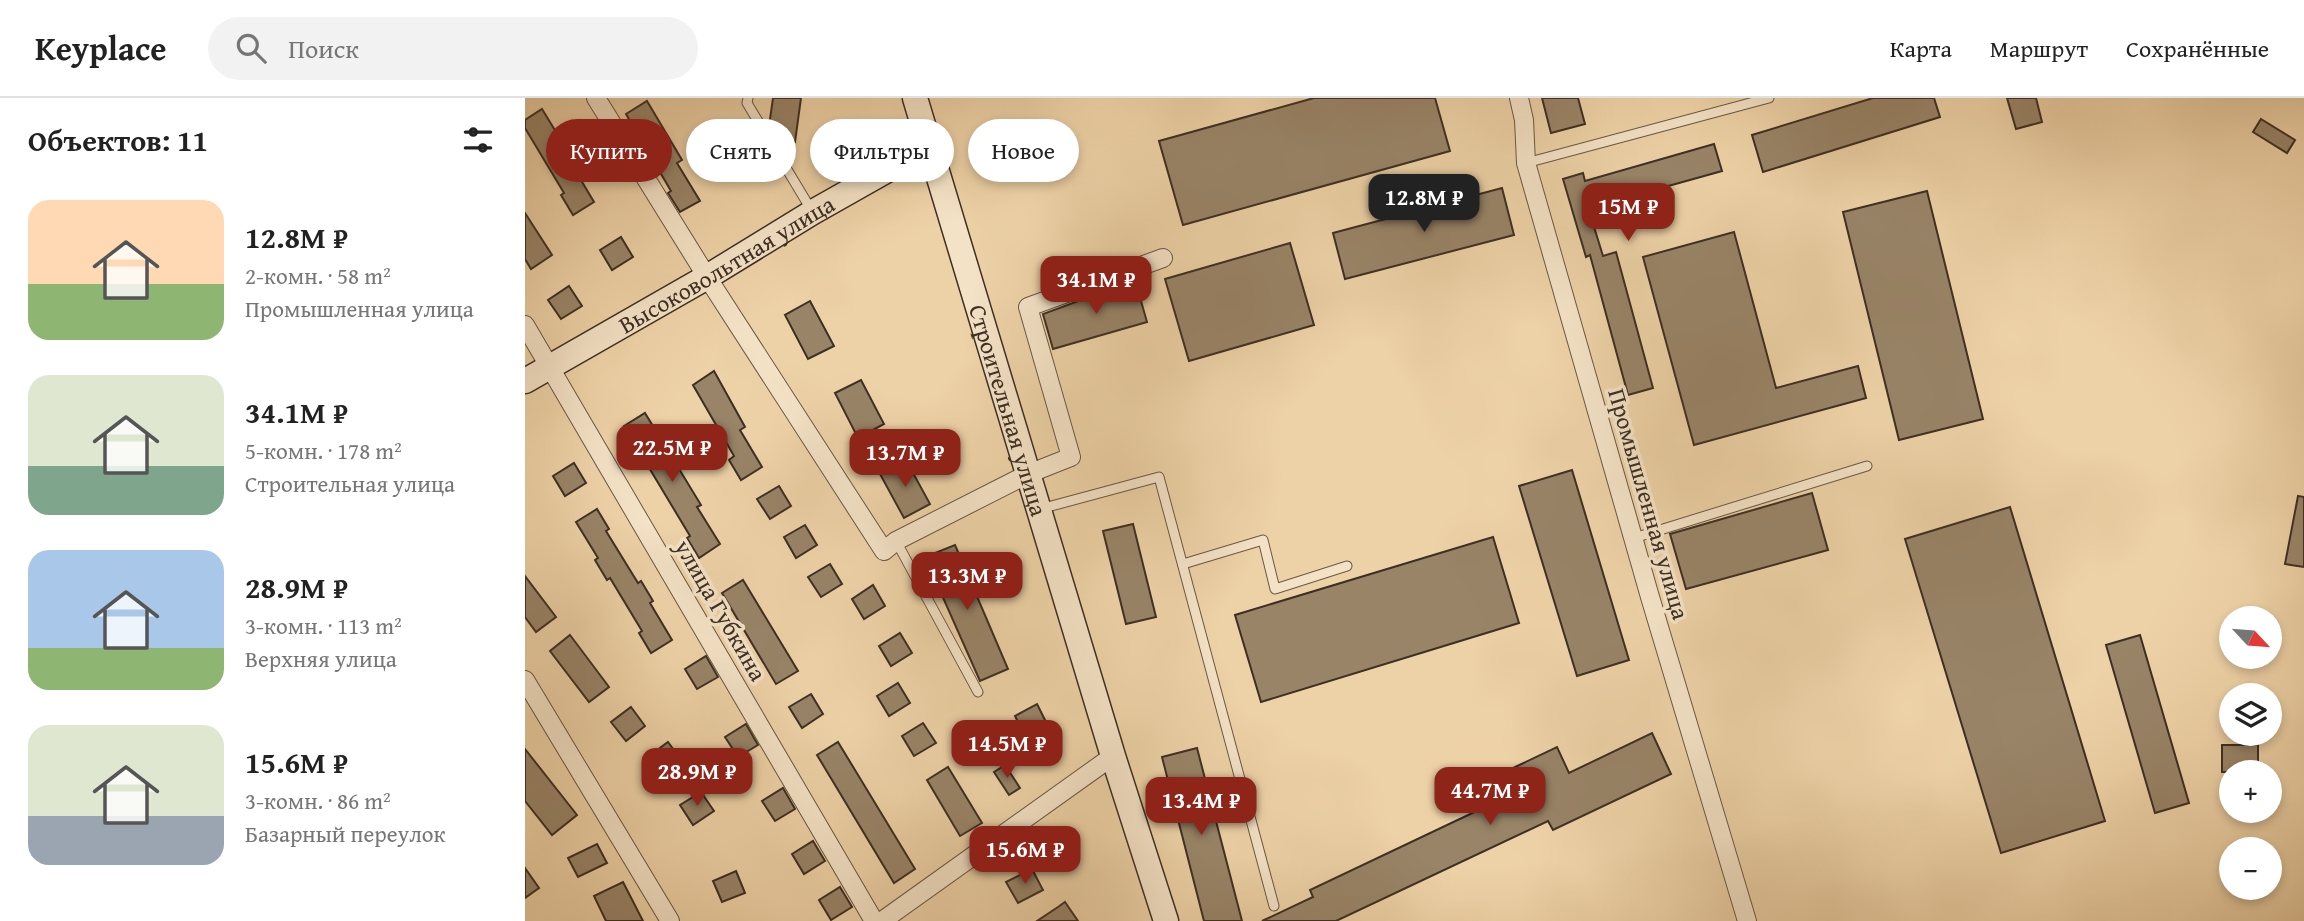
<!DOCTYPE html>
<html lang="ru">
<head>
<meta charset="utf-8">
<style>
	:root { --surface:#fff; --page:#f2f2f2; --text:#222; --muted:#767676; --line:#e0e0e0; --accent:#8f2418 }
	body { margin:0; font-family:"Gentium Book Plus",serif; background:var(--page); color:var(--text); height:100vh; display:flex; flex-direction:column; font-size:26px; white-space:nowrap }
	* { box-sizing:border-box; margin:0 }
	p { font-size:23px; color:var(--muted) }
	.icon { flex:none; width:38px; height:38px; fill:none; stroke:currentColor; stroke-width:2; stroke-linecap:round; stroke-linejoin:round }
	.map { position:relative; flex:1; overflow:hidden }
	.drawer { display:flex; flex-direction:column; background:var(--surface); width:525px }
	.drawer>* { flex:none }
	.banner { position:absolute; left:21px; top:21px; width:665px; height:63px; display:flex; gap:14px }
	.needle { width:46px; rotate:116deg }
	.tools { position:absolute; left:1694px; top:508px; display:grid; gap:14px }
	.tools a { display:grid; place-items:center; width:63px; height:63px; border-radius:50%; background:var(--surface); box-shadow:0 4px 10px #0003; font-size:35px }
	.price { position:absolute; translate:-50% -60px; padding:0 16px; border-radius:14px; background:var(--accent); color:#fff; font-size:23px; line-height:46px; filter:drop-shadow(0 2px 4px #0008) }
	.price::after { content:''; position:absolute; left:50%; top:42px; width:21px; height:16px; margin-left:-10px; background:inherit; clip-path:polygon(0 0,100% 0,50% 100%) }
	.price.current { background:#222; color:#fff }
	ul { padding:0; list-style:none }
	li { display:flex; align-items:center; gap:21px; height:175px; padding:0 28px }
	li span { display:grid; place-items:center; flex:none; width:196px; height:140px; border-radius:21px; color:#555 }
	li>.icon { margin-inline-start:auto }
	span .icon { width:84px; height:84px; fill:#fffc; stroke-width:1 }
	li b { font-size:30px }
	h2 { display:flex; justify-content:space-between; align-items:center; height:84px; padding:0 28px; font-size:30px }
	.chip { padding:0 24px; border-radius:32px; background:var(--surface); box-shadow:0 4px 10px #0003; font-size:24px; line-height:63px }
	.chip.current { background:var(--accent); color:#fff }
	header { display:flex; align-items:center; gap:42px; box-sizing:border-box; height:98px; padding:0 35px; background:var(--surface); border-bottom:2px solid var(--line) }
	header strong { font-size:33px }
	nav { display:flex; gap:38px; margin-inline-start:auto; font-size:24px }
	.search { width:490px; height:63px; background:var(--page); display:flex; align-items:center; gap:18px; box-sizing:border-box; padding:0 24px; border-radius:38px; color:var(--muted); font-size:26px }
	main { display:flex; flex:1; min-height:0 }
	.map>svg:first-child { display:block }
</style>
</head>
<body>
<header>
<strong>Keyplace</strong>
<div class="search"><svg class="icon" aria-label="search" viewBox="0 0 24 24"><circle cx="10" cy="10" r="6"/><path d="M15 15l6 6"/></svg>Поиск</div>
<nav><a>Карта</a><a>Маршрут</a><a>Сохранённые</a></nav>
</header>
<main>
<section class="drawer">
<h2>Объектов: 11<svg class="icon" aria-label="filters" viewBox="0 0 24 24"><path d="M4 7h16M4 17h16"/><circle cx="9" cy="7" r="2"/><circle cx="15" cy="17" r="2"/></svg></h2>
<ul>
<li><span style="background:linear-gradient(#ffd9b3 60%,#8fb573 0)"><svg class="icon" aria-label="home" viewBox="0 0 24 24"><path d="M3 11l9-7 9 7M6 9v11h12V9"/></svg></span><div><b>12.8M ₽</b><p>2-комн. · 58 m²</p><p>Промышленная улица</p></div></li>
<li><span style="background:linear-gradient(#dfe7d0 65%,#7fa58c 0)"><svg class="icon" aria-label="home" viewBox="0 0 24 24"><path d="M3 11l9-7 9 7M6 9v11h12V9"/></svg></span><div><b>34.1M ₽</b><p>5-комн. · 178 m²</p><p>Строительная улица</p></div></li>
<li><span style="background:linear-gradient(#a9c7e8 70%,#8fb573 0)"><svg class="icon" aria-label="home" viewBox="0 0 24 24"><path d="M3 11l9-7 9 7M6 9v11h12V9"/></svg></span><div><b>28.9M ₽</b><p>3-комн. · 113 m²</p><p>Верхняя улица</p></div></li>
<li><span style="background:linear-gradient(#dfe7d0 65%,#9aa5b1 0)"><svg class="icon" aria-label="home" viewBox="0 0 24 24"><path d="M3 11l9-7 9 7M6 9v11h12V9"/></svg></span><div><b>15.6M ₽</b><p>3-комн. · 86 m²</p><p>Базарный переулок</p></div></li>
</ul>
</section>
<div class="map">
<svg width="1779" height="823" viewBox="0 0 1779 823">
	<rect width="100%" height="100%" fill="#eed2a7"/>
	<filter id="stains"><feTurbulence type="fractalNoise" baseFrequency=".00286" numOctaves="4"/><feColorMatrix values="0 0 0 0 .2 0 0 0 0 .09 0 0 0 0 .02 0 0 0 .5 -.17"/></filter>
	<radialGradient id="worn" r=".72"><stop offset=".6" stop-color="#630" stop-opacity="0"/><stop offset="1" stop-color="#630" stop-opacity=".3"/></radialGradient>
	<g fill="#998468" stroke="#3c2f24" stroke-width="2">
		<path d="M 248,0 L 276,0 L 270,44 L 252,41 L 244,28 Z"/>
		<path d="M 789,0 L 910,0 L 925,53 L 658,127 L 634,43 Z"/>
		<path d="M 1017,0 L 1053,0 L 1060,26 L 1026,35 Z"/>
		<path d="M 1348,0 L 1409,0 L 1415,19 L 1238,74 L 1227,37 Z"/>
		<path d="M 1482,0 L 1511,0 L 1517,24 L 1491,31 Z"/>
		<path d="M 122,3 L 157,62 L 152,65 L 175,103 L 155,114 L 143,95 L 146,93 L 101,16 Z"/>
		<path d="M 17,11 L 50,65 L 47,67 L 69,104 L 48,117 L 36,97 L 39,95 L 0,30 L 0,22 Z"/>
		<path d="M 1736,21 L 1770,42 L 1762,55 L 1728,34 Z"/>
		<path d="M 1189,46 L 1197,73 L 1068,109 L 1070,117 L 1066,119 L 1078,158 L 1091,154 L 1128,290 L 1103,297 L 1065,157 L 1061,159 L 1038,81 L 1058,75 L 1060,83 Z"/>
		<path d="M 977,90 L 989,137 L 820,181 L 808,135 Z"/>
		<path d="M 1402,93 L 1458,321 L 1374,342 L 1318,114 Z"/>
		<path d="M 0,115 L 27,157 L 6,171 L 0,161 Z"/>
		<path d="M 1209,134 L 1251,290 L 1333,268 L 1341,300 L 1169,347 L 1118,159 Z"/>
		<path d="M 96,139 L 108,159 L 87,172 L 75,152 Z"/>
		<path d="M 765,145 L 789,227 L 664,263 L 640,181 Z"/>
		<path d="M 610,182 L 622,224 L 528,251 L 518,216 Z"/>
		<path d="M 44,188 L 57,208 L 36,221 L 23,202 Z"/>
		<path d="M 285,203 L 309,248 L 283,261 L 260,217 Z"/>
		<path d="M 189,273 L 220,329 L 215,332 L 237,369 L 216,382 L 204,362 L 209,358 L 168,287 Z"/>
		<path d="M 336,282 L 359,326 L 333,340 L 310,295 Z"/>
		<path d="M 120,315 L 176,407 L 172,409 L 195,446 L 174,460 L 162,440 L 165,438 L 99,328 Z"/>
		<path d="M 381,362 L 405,406 L 379,420 L 355,376 Z"/>
		<path d="M 49,365 L 61,385 L 40,398 L 28,378 Z"/>
		<path d="M 1047,372 L 1104,562 L 1052,578 L 994,388 Z"/>
		<path d="M 254,388 L 266,408 L 245,421 L 232,401 Z"/>
		<path d="M 1287,395 L 1303,452 L 1161,491 L 1145,436 Z"/>
		<path d="M 1773,398 L 1779,399 L 1779,469 L 1760,466 Z"/>
		<path d="M 1485,409 L 1580,723 L 1476,755 L 1380,441 Z"/>
		<path d="M 72,411 L 84,431 L 81,433 L 113,485 L 116,483 L 128,503 L 125,505 L 147,542 L 126,555 L 114,535 L 117,533 L 85,480 L 82,482 L 70,462 L 73,460 L 51,424 Z"/>
		<path d="M 608,426 L 631,519 L 601,526 L 578,433 Z"/>
		<path d="M 280,427 L 292,447 L 271,460 L 259,439 Z"/>
		<path d="M 968,439 L 994,525 L 736,604 L 710,517 Z"/>
		<path d="M 430,447 L 483,571 L 455,583 L 400,459 Z"/>
		<path d="M 305,466 L 317,486 L 296,499 L 283,479 Z"/>
		<path d="M 0,478 L 31,519 L 11,534 L 0,519 Z"/>
		<path d="M 218,482 L 273,573 L 251,586 L 197,495 Z"/>
		<path d="M 348,487 L 360,508 L 339,521 L 327,501 Z"/>
		<path d="M 375,535 L 387,555 L 366,568 L 354,548 Z"/>
		<path d="M 45,537 L 84,589 L 64,604 L 25,553 Z"/>
		<path d="M 1615,537 L 1664,705 L 1630,715 L 1581,547 Z"/>
		<path d="M 181,558 L 193,579 L 172,591 L 160,571 Z"/>
		<path d="M 373,585 L 385,605 L 364,618 L 352,598 Z"/>
		<path d="M 286,596 L 298,616 L 277,630 L 264,609 Z"/>
		<path d="M 512,606 L 529,640 L 506,652 L 490,618 Z"/>
		<path d="M 106,609 L 120,628 L 101,643 L 86,624 Z"/>
		<path d="M 398,625 L 411,645 L 389,658 L 377,638 Z"/>
		<path d="M 221,626 L 233,647 L 213,659 L 200,639 Z"/>
		<path d="M 1127,635 L 1146,676 L 1028,732 L 1023,723 L 811,823 L 737,823 L 788,799 L 785,792 L 998,691 L 988,670 L 1032,649 L 1044,675 Z"/>
		<path d="M 143,644 L 157,663 L 137,678 L 123,659 Z"/>
		<path d="M 313,644 L 390,771 L 369,785 L 292,657 Z"/>
		<rect x="1697" y="647" width="36" height="27"/>
		<path d="M 672,650 L 717,823 L 679,823 L 637,659 Z"/>
		<path d="M 0,651 L 52,717 L 27,737 L 0,703 Z"/>
		<path d="M 480,667 L 495,690 L 484,697 L 469,674 Z"/>
		<path d="M 423,669 L 457,725 L 435,738 L 402,682 Z"/>
		<path d="M 258,690 L 270,711 L 250,723 L 237,703 Z"/>
		<path d="M 176,694 L 189,713 L 168,727 L 155,707 Z"/>
		<path d="M 288,743 L 300,763 L 279,776 L 267,756 Z"/>
		<path d="M 72,746 L 82,765 L 53,779 L 43,760 Z"/>
		<path d="M 0,770 L 14,790 L 0,800 Z"/>
		<path d="M 507,771 L 518,792 L 493,805 L 481,784 Z"/>
		<path d="M 211,773 L 220,795 L 197,804 L 188,783 Z"/>
		<path d="M 98,784 L 118,823 L 81,823 L 69,798 Z"/>
		<path d="M 315,789 L 327,809 L 306,822 L 294,802 Z"/>
		<path d="M 540,804 L 553,823 L 512,823 L 533,809 Z"/>
	</g>
	<g fill="none" stroke-linecap="round" stroke-linejoin="round">
		<defs>
			<g id="lane">
				<path d="M 223,0 L 222,5 L 287,113"/>
				<path d="M 1001,65 L 1244,0"/>
				<path d="M 515,411 L 634,379 L 749,808"/>
				<path d="M 1109,440 L 1342,368"/>
				<path d="M 371,443 L 453,594"/>
				<path d="M 658,466 L 738,442 L 750,491 L 822,468"/>
			</g>
			<g id="street">
				<path d="M 71,0 L 182,179 L 359,453 L 371,443 L 503,376 L 546,359 L 503,209 L 638,160"/>
				<path d="M 994,0 L 999,22 L 1001,65 L 1125,499 L 1222,823"/>
				<path d="M 0,227 L 349,823"/>
				<path d="M 0,582 L 145,823"/>
				<path d="M 357,823 L 588,658"/>
			</g>
			<g id="secondary">
				<path id="s1" d="M 390,0 L 588,658 L 641,823"/>
				<path id="s2" d="M 0,283 L 182,179 L 288,114 L 403,49"/>
			</g>
		</defs>
		<use href="#lane" stroke="#685845" stroke-width="11"/>
		<use href="#street" stroke="#685845" stroke-width="20"/>
		<use href="#secondary" stroke="#3c2f24" stroke-width="27"/>
		<use href="#lane" stroke="#f4e2c6" stroke-width="9"/>
		<use href="#street" stroke="#f4e2c6" stroke-width="18"/>
		<use href="#secondary" stroke="#f4e2c6" stroke-width="24"/>
	</g>
	<g text-anchor="middle" dominant-baseline="central" stroke-width="7" stroke-linejoin="round" paint-order="stroke">
		<g font-size="24" fill="#3c2f24" stroke="#f4e2c6">
			<text stroke="none"><textPath href="#s2" startOffset="233">Высоковольтная улица</textPath></text>
			<text stroke="none"><textPath href="#s1" startOffset="326">Строительная улица</textPath></text>
			<text transform="translate(1124 406) rotate(74)">Промышленная улица</text>
			<text transform="translate(196 512) rotate(60)">улица Губкина</text>
		</g>
	</g>
	<rect width="100%" height="100%" filter="url(#stains)"/>
	<rect width="100%" height="100%" fill="url(#worn)"/>
</svg>
<div class="tools">
<a><svg class="needle" viewBox="-14 -14 28 28"><path d="M0-13l5 13h-10z" fill="#e53935"/><path d="M0 13l5-13h-10z" fill="#767676"/></svg></a>
<a><svg class="icon" aria-label="layers" viewBox="0 0 24 24"><path d="M12 4l9 5-9 5-9-5zM3 14l9 5 9-5"/></svg></a>
<a>+</a>
<a>−</a>
</div>
<b class="price current" style="left:899px;top:136px">12.8M ₽</b>
<b class="price" style="left:1103px;top:145px">15M ₽</b>
<b class="price" style="left:571px;top:218px">34.1M ₽</b>
<b class="price" style="left:147px;top:386px">22.5M ₽</b>
<b class="price" style="left:380px;top:391px">13.7M ₽</b>
<b class="price" style="left:442px;top:514px">13.3M ₽</b>
<b class="price" style="left:482px;top:682px">14.5M ₽</b>
<b class="price" style="left:172px;top:710px">28.9M ₽</b>
<b class="price" style="left:965px;top:729px">44.7M ₽</b>
<b class="price" style="left:676px;top:739px">13.4M ₽</b>
<b class="price" style="left:500px;top:788px">15.6M ₽</b>
<div class="banner">
<a class="chip current">Купить</a>
<a class="chip">Снять</a>
<a class="chip">Фильтры</a>
<a class="chip">Новое</a>
</div>
</div>
</main>
</body>
</html>
